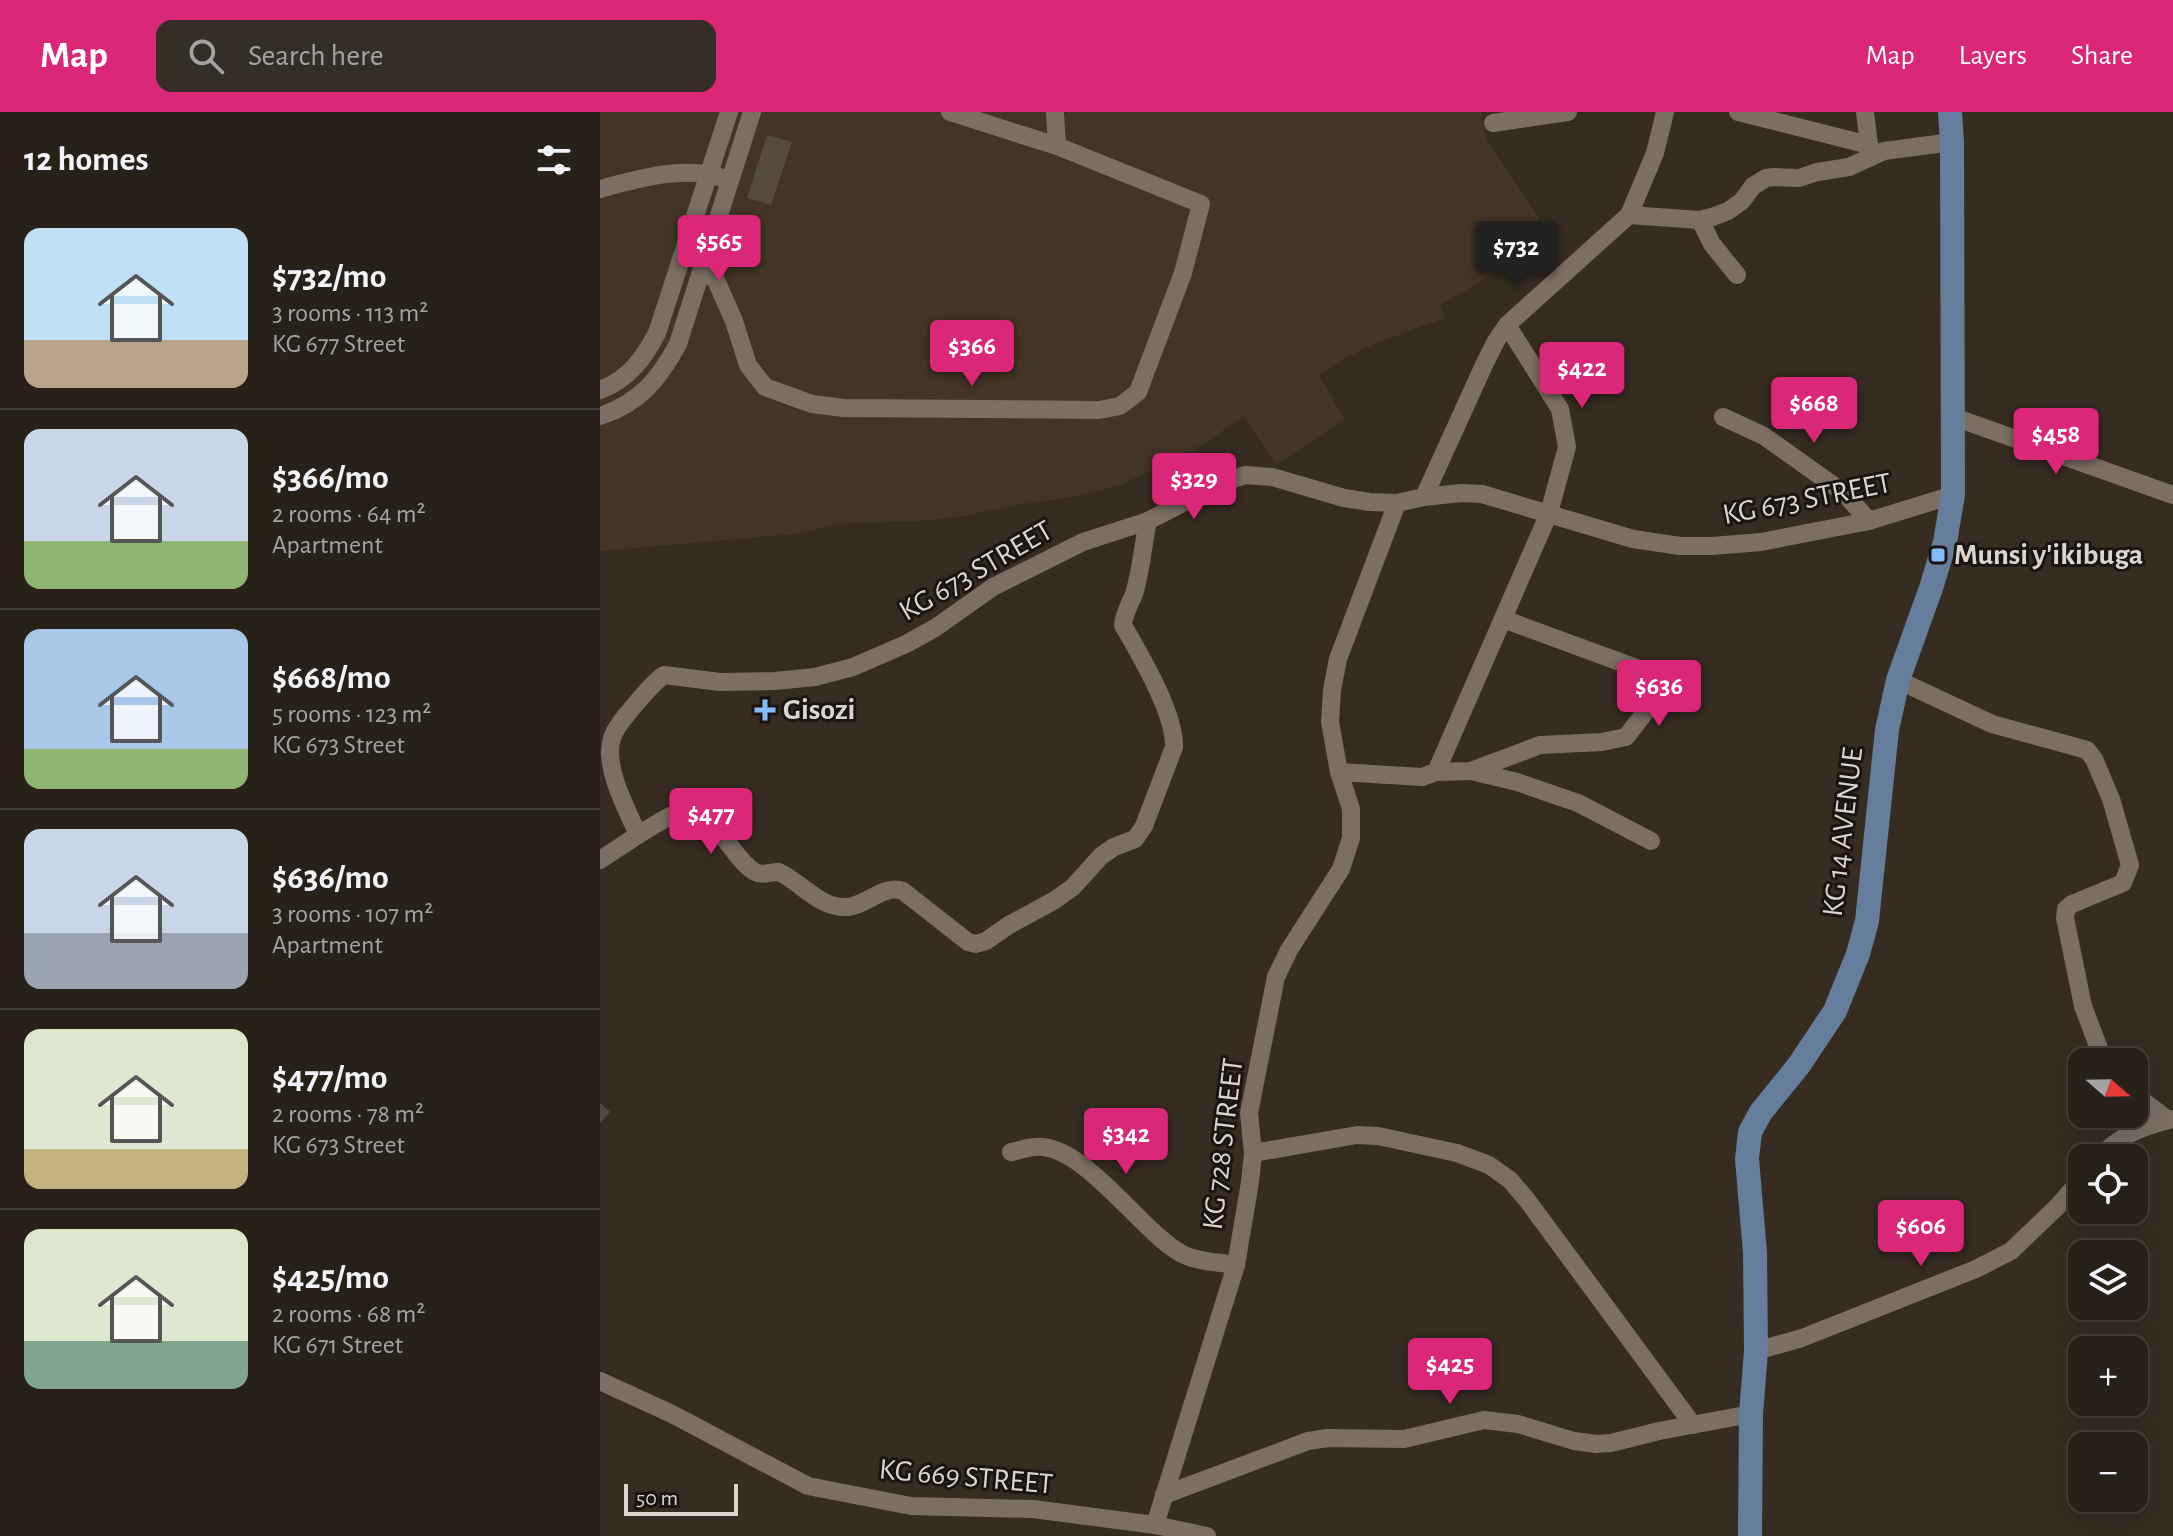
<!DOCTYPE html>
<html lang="en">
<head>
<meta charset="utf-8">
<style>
	:root { --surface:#28211a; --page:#342e27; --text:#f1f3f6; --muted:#a5a3a2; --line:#443e39; --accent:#db2777 }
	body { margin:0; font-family:"Alegreya Sans",sans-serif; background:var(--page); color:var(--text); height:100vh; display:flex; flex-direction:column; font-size:30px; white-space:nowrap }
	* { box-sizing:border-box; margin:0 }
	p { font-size:26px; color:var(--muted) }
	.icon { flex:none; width:44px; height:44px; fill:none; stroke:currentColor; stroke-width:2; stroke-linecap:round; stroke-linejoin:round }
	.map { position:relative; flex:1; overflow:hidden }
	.sheet { display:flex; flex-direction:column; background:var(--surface); width:600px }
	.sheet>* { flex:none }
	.needle { width:52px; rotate:110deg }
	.tools { position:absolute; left:1468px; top:936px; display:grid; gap:16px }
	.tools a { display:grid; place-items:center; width:80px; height:80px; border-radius:16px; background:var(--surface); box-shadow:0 8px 32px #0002,0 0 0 2px var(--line); font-size:40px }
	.scale { position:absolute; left:24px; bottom:20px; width:114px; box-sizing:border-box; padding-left:8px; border:4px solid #dcd5cf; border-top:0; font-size:22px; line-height:28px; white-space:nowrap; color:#dcd5cf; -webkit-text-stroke:6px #1a1511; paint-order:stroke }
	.price { position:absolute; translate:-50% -68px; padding:0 18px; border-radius:8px; background:var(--accent); color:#fff; font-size:26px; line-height:52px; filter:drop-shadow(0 2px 4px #0008) }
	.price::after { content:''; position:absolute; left:50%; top:48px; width:24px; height:18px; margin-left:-12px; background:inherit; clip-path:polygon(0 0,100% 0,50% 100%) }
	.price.active { background:#222; color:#fff }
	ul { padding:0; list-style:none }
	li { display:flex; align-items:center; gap:24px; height:200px; padding:0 24px }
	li+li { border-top:2px solid var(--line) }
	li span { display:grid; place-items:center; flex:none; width:224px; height:160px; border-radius:16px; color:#555 }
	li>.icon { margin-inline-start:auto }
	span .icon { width:96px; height:96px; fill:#fffc; stroke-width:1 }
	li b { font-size:34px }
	h2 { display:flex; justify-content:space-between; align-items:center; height:96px; padding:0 24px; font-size:34px }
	header { display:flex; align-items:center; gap:48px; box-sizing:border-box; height:112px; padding:0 40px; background:var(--accent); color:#fff }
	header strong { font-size:38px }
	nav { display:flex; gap:44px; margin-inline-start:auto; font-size:28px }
	.search { width:560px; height:72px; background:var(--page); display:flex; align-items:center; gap:20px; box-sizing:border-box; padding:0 28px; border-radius:16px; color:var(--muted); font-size:30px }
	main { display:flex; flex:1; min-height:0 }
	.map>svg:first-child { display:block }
</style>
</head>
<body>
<header>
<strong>Map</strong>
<div class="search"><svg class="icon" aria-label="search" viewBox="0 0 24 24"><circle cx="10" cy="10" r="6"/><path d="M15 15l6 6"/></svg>Search here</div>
<nav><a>Map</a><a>Layers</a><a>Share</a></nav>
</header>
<main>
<section class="sheet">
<h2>12 homes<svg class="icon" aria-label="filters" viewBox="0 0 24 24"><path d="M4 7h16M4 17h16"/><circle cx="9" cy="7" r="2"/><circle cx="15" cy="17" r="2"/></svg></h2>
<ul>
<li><span style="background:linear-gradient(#bfe0f5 70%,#b9a48a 0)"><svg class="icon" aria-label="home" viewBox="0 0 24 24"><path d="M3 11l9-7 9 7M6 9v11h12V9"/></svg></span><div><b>$732/mo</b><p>3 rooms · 113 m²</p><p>KG 677 Street</p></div></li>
<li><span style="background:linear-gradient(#c9d6e8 70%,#8fb573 0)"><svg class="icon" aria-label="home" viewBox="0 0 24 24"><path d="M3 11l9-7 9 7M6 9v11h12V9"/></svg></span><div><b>$366/mo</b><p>2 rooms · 64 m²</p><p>Apartment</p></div></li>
<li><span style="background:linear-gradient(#a9c7e8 75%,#8fb573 0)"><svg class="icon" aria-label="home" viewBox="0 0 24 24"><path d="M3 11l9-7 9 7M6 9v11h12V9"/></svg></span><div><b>$668/mo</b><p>5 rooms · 123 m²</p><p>KG 673 Street</p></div></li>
<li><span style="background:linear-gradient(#c9d6e8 65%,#9aa5b1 0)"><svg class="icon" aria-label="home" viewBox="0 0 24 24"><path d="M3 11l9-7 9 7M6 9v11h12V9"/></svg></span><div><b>$636/mo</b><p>3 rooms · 107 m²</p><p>Apartment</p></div></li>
<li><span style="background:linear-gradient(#dfe7d0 75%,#c2b280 0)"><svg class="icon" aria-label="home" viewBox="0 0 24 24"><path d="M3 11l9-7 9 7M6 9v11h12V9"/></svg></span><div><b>$477/mo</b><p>2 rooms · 78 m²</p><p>KG 673 Street</p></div></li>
<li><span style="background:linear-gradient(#dfe7d0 70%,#7fa58c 0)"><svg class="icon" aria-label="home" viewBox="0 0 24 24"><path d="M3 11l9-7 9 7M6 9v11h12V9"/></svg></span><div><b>$425/mo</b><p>2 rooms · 68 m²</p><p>KG 671 Street</p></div></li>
</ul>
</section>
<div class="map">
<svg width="1573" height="1424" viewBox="0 0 1573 1424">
	<rect width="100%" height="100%" fill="#362c22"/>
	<path fill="#433526" d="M 0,0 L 881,0 L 887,29 L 953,128 L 840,193 L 845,206 L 776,231 L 739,249 L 720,264 L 744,307 L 676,353 L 644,304 L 593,339 L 523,372 L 480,384 L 417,393 L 364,404 L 319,409 L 245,411 L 194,422 L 0,439 Z"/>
	<g fill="#554a40">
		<path d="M 167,23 L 192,30 L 171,93 L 147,86 Z"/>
		<path d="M 0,991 L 10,1000 L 0,1011 Z"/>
	</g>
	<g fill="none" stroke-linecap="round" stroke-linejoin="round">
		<g stroke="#7b6f64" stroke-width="18">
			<path d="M 455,0 L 457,34"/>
			<path d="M 1138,0 L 1269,33"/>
			<path d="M 1265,0 L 1270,42"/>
			<path d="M 893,11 L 968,0"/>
			<path d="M 0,77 C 37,67 81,54 119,65"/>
			<path d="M 1029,103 L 1100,108 L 1112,105 L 1128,99 L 1142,89 L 1153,74 L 1166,66 L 1174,65 L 1199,66 L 1217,60 L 1249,55 L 1284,39 L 1352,30"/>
			<path d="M 1100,108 L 1112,132 L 1137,163"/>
			<path d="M 100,162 L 115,166 L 134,209 L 148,253 L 165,275 L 212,292 L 244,296 L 499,298 L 520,294 L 538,280 L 583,161 L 601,92 L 457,34 L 350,0"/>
			<path d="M 0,278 C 28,268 44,246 57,221 L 129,0"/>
			<path d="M 0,304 C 40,291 59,267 78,232 L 152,0"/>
			<path d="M 1351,304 L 1573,383"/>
			<path d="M 1123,305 L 1164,324 L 1244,381 L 1269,409"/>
			<path d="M 824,385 L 884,253 L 896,229 L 907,213 L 1029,103 L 1055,41 L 1065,0"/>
			<path d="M 1298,568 L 1392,612 L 1487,638 L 1494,647 L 1511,687 L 1530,753 L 1523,771 L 1472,792 L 1466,797 L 1465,806 L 1483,894 L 1504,950"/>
			<path d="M 871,659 L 917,670 L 978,691 L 1051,729"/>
			<path d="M 739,660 L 822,665 L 836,660 L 949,401 L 967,335 L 960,297 L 907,213"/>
			<path d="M 836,660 L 871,659 L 940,633 L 1002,630 L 1026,625 L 1046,599 L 1055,571 L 1050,561 L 903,507"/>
			<path d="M 38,723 C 50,716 74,699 88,698 C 112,696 134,749 155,760 C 163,764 170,760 179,760 C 202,771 220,797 248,795 C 267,793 284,772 303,779 L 368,830 L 376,832 L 386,829 L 409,813 L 455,788 L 473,775 L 501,744 L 514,735 L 535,727 L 544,714 L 574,635 C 575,601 540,543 523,513 C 524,501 530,492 534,482 C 541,459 543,433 548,409"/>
			<path d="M 0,748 L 38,723 C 27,697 3,655 12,626 C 16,614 25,605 33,595 C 43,584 51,572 64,563 L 120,570 L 175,569 L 215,565 L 253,555 L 306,532 L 335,516 L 393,475 L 483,430 L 548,409 L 619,372 L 645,363 L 672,365 L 744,386 L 770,390 L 797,391 L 824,385 L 861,381 L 882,382 L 1033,427 L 1080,434 L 1112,434 L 1161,430 L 1269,409 L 1353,383"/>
			<path d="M 1534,982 L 1568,1008"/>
			<path d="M 411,1040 C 418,1039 427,1035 435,1035 C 484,1031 540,1119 582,1142 C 598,1150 618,1150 636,1153"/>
			<path d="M 653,1041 L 757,1023 L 778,1024 L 857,1041 L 889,1053 L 910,1068 L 927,1088 L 1093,1313"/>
			<path d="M 1499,1046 C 1519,1023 1544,1014 1573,1007"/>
			<path d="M 1156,1239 L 1202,1226 L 1376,1157 L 1411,1139 L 1458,1094 L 1482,1066"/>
			<path d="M 0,1269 L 72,1302 L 208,1374 L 311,1394 L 433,1397 L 555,1413 L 607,1424"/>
			<path d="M 564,1383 L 708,1329 L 728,1326 L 804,1327 L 884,1308 L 918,1312 L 974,1329 L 996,1332 L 1011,1331 L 1059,1319 L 1151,1302"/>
			<path d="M 555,1413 L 636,1153 L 650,1070 L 653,1041 L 649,1001 L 676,865 L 689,838 L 741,757 L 751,726 L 751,697 L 739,660 L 730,610 L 732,578 L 738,547 L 797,391"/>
		</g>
		<path stroke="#657e9b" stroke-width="24" d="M 1150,1424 L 1151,1302 L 1156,1239 L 1155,1141 L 1147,1047 L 1150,1020 L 1161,1000 L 1199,953 L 1235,899 L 1258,842 L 1267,809 L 1287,618 L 1298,568 L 1331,476 L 1345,430 L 1353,383 L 1352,30 L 1350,0"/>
	</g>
	<g fill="#83bcfb" stroke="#1a1511" stroke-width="3">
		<rect x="1330" y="435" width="16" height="16" rx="4"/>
		<path d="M161 586h8v8h8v8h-8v8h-8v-8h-8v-8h8z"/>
	</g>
	<g text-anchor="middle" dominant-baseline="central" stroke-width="6" stroke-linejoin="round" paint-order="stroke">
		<g font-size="30" fill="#dcd5cf" stroke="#1a1511">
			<text transform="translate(1207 387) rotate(-11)">KG 673 STREET</text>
			<text transform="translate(376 459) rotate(-30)">KG 673 STREET</text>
			<text transform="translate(1243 720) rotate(-83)">KG 14 AVENUE</text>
			<text transform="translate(623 1032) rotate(-83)">KG 728 STREET</text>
			<text transform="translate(366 1365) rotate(5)">KG 669 STREET</text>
		</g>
		<g font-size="30" font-weight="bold" fill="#dcd5cf" stroke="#1a1511" text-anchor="start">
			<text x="1354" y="443">Munsi y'ikibuga</text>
			<text x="183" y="598">Gisozi</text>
		</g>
	</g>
</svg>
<div class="tools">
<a><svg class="needle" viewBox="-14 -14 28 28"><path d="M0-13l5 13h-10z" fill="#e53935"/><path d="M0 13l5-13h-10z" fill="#a5a3a2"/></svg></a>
<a><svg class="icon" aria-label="locate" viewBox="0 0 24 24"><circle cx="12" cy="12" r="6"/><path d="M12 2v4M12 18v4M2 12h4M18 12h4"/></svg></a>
<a><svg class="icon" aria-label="layers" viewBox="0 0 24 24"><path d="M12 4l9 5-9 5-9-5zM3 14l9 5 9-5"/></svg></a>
<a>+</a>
<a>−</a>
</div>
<div class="scale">50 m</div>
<b class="price" style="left:119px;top:171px">$565</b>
<b class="price active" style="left:916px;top:177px">$732</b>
<b class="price" style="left:372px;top:276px">$366</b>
<b class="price" style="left:982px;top:298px">$422</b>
<b class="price" style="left:1214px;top:333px">$668</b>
<b class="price" style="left:1456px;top:364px">$458</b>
<b class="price" style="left:594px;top:409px">$329</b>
<b class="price" style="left:1059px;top:616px">$636</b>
<b class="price" style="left:111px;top:744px">$477</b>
<b class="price" style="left:526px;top:1064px">$342</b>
<b class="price" style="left:1321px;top:1156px">$606</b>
<b class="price" style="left:850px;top:1294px">$425</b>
</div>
</main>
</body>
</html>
